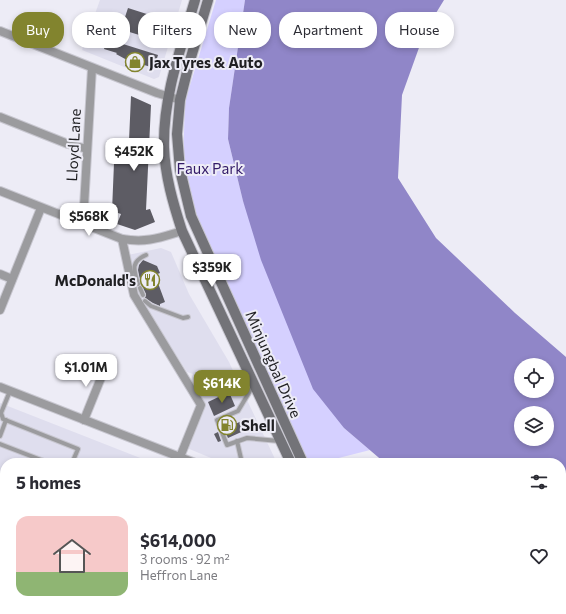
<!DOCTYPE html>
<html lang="en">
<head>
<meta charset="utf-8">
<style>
	:root { --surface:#fff; --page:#f7f7f7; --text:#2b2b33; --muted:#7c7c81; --accent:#82842e }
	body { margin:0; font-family:Commissioner,sans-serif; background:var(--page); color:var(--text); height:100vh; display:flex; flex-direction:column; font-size:15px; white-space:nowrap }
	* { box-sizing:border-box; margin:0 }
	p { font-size:13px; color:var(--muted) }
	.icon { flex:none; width:22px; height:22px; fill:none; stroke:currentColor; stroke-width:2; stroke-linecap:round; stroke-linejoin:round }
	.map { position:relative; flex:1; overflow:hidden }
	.panel { position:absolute; left:0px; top:458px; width:566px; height:156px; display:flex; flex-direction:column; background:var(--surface); border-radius:16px 16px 0 0; box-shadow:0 2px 6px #0003 }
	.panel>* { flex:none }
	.guide { position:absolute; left:12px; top:12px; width:542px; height:36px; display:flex; gap:8px }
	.controls { position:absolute; left:514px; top:358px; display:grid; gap:8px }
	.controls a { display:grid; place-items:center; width:40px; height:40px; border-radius:50%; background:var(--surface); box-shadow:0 2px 6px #0003; font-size:20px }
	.price { position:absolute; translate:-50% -34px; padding:0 9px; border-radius:8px; background:#fff; color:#222; font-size:13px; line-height:26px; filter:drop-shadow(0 1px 2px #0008) }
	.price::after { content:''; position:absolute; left:50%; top:24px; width:12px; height:9px; margin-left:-6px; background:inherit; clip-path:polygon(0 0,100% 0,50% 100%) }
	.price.selected { background:var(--accent); color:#fff }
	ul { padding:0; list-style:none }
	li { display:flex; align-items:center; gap:12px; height:100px; padding:0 16px }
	li span { display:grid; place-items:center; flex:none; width:112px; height:80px; border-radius:12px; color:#555 }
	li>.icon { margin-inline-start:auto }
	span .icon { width:48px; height:48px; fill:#fffc; stroke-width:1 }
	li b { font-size:17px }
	h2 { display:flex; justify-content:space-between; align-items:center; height:48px; padding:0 16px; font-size:17px }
	.pill { padding:0 14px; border-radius:16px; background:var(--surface); box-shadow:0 2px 6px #0003; font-size:14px; line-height:36px }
	.pill.selected { background:var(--accent); color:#fff }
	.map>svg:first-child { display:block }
</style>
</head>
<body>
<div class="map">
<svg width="566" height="614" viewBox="0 0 566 614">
	<rect width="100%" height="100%" fill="#edecf6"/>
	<g fill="#dfdeee">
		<path d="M 100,0 L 182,0 L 159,77 L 154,79 L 82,50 Z"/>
		<path d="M 161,248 L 171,252 L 189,294 L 229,362 L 275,459 L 273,463 L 223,463 L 187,448 L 204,402 L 191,380 L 193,374 L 187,372 L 136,292 L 128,255 Z"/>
		<path d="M 0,403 L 153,463 L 5,463 L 5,609 L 183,609 L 181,614 L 0,614 Z"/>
	</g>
	<g fill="#d5d0ff">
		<path d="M 216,0 L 245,0 L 229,108 L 228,139 L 243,201 L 344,428 L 370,450 L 319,463 L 309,463 L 197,217 L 183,164 L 185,102 Z"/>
		<path d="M 183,609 L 337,609 L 337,614 L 181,614 Z"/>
		<path d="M 373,609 L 522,609 L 520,614 L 373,614 Z"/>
	</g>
	<g fill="#9086c8" fill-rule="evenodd">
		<path d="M 245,0 L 444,0 L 425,31 L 402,95 L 398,178 L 436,238 L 515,313 L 566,357 L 566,565 L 561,562 L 561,463 L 385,463 L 344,428 L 313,389 L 261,260 L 243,201 L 228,139 L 229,108 ZM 521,365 L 547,365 L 547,391 L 521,391 ZM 521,413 L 547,413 L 547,439 L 521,439 Z"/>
		<path d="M 315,609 L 328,609 L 328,614 L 316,614 Z"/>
	</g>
	<g fill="#5d5c64">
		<path d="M 128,8 L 153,16 L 149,27 L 165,32 L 162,42 L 110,26 L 113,17 L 124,20 Z"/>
		<path d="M 107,39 L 158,55 L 154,68 L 141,64 L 140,71 L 125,66 L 127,60 L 116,54 L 117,53 L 104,49 Z"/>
		<path d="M 131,96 L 151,105 L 146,210 L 150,209 L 155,222 L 135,230 L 117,224 L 121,214 L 112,211 L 114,163 L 128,163 Z"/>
		<path d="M 143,260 L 157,266 L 160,273 L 155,275 L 165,302 L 160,304 L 160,306 L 153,303 L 145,298 L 146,294 L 141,285 L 138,270 L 139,265 Z"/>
		<path d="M 229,392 L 235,406 L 214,416 L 208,402 Z"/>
		<path d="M 244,420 L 248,429 L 228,438 L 224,429 Z"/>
		<path d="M 218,432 L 221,441 L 218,442 L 214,434 Z"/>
	</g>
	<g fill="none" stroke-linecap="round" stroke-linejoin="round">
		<defs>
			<g id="lane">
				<path d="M 138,284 C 134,270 130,262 146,255"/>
				<path d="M 140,288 L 143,295"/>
				<path d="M 145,301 L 151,306 L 183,318 L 188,317"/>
				<path d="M 253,386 L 238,411 L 217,420 L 227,445 L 247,438 L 279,441"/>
				<path d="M 10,391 L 1,413 L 3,419 L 78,449 L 72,463"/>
				<path d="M 0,436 L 6,420"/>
				<path d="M 237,441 L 242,463"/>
				<path d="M 0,444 L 49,463"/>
				<path d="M 0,480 L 3,488 L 0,495"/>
			</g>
			<g id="street">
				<path d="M 0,31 L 157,93 L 180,100"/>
				<path d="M 0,117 L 68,144 L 87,149"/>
				<path d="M 0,191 L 122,239 C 147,243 159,238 182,231"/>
				<path d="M 83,224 L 92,68"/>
				<path d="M 122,239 L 134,295 L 201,405 L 180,457"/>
				<path d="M 0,274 L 12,279"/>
				<path d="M 0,310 L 41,208"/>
				<path d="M 0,387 L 195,463"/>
				<path d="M 84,420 L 107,363"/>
				<path d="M 561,588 L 566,591"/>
				<path d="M 535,614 L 537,609"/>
			</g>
			<g id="secondary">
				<path d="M 195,0 C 181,48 163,96 164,147 C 165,176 173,203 182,231 L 291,463"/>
				<path d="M 208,0 L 189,64 L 180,100 L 177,134 L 180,170 L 191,216 L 303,463"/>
				<path d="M 347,609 L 347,614"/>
				<path d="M 360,609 L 361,614"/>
			</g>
		</defs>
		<use href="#lane" stroke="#c8c7d0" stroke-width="6"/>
		<use href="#street" stroke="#c8c7d0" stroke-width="10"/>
		<use href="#secondary" stroke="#c8c7d0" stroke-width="12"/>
		<use href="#lane" stroke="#9b9b9e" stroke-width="4"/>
		<use href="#street" stroke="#9b9b9e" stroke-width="8"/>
		<use href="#secondary" stroke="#737378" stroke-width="10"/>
	</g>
	<defs>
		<symbol id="shop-ring" viewBox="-11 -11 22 22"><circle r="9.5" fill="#edecf6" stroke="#82842e" stroke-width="1.5"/><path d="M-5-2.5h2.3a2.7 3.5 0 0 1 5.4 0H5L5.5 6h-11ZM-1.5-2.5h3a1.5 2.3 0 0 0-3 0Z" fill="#82842e"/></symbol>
		<symbol id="restaurant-ring" viewBox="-11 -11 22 22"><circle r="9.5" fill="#edecf6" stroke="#82842e" stroke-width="1.5"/><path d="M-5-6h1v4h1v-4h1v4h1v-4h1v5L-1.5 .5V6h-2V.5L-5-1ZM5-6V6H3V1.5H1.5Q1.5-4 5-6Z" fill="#82842e"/></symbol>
		<symbol id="fuel-ring" viewBox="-11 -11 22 22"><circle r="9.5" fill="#edecf6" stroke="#82842e" stroke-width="1.5"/><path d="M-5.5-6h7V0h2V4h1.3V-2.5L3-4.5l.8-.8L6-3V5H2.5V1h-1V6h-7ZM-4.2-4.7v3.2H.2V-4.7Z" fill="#82842e"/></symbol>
	</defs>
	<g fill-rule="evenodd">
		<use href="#shop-ring" x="124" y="51" width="22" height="22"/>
		<use href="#restaurant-ring" x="139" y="269" width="22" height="22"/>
		<use href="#fuel-ring" x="216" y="414" width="22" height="22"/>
	</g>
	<g text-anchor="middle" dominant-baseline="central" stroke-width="4" stroke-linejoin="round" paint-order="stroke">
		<g font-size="15" font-weight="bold" fill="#1f1f22" stroke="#edecf6" text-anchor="start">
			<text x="149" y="62">Jax Tyres &amp; Auto</text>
			<text x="136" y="280" text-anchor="end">McDonald's</text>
			<text x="241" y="425">Shell</text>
		</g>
		<g font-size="15" fill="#1f1f22" stroke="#edecf6">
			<text transform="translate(73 145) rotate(-87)">Lloyd Lane</text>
			<text transform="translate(274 364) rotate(66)">Minjungbal Drive</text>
		</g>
		<g font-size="15" fill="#321a68" stroke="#edecf6">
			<text x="210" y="168">Faux Park</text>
		</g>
	</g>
</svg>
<div class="controls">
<a><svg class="icon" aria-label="locate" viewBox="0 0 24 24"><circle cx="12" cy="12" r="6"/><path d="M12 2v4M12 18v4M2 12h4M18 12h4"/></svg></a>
<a><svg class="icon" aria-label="layers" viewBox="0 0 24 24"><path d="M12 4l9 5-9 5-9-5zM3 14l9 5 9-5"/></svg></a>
</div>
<b class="price" style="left:134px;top:172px">$452K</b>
<b class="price" style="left:89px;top:237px">$568K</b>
<b class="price" style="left:212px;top:288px">$359K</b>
<b class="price" style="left:86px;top:388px">$1.01M</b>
<b class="price selected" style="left:222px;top:404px">$614K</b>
<div class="guide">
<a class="pill selected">Buy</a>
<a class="pill">Rent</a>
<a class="pill">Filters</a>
<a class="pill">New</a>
<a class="pill">Apartment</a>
<a class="pill">House</a>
</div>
<section class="panel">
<h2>5 homes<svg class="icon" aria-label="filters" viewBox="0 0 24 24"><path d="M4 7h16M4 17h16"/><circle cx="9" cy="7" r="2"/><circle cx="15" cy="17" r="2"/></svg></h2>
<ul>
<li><span style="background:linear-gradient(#f6c9c9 70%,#8fb573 0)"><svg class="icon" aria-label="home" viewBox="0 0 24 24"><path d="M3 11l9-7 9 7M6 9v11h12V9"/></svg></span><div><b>$614,000</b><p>3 rooms · 92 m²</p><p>Heffron Lane</p></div><svg class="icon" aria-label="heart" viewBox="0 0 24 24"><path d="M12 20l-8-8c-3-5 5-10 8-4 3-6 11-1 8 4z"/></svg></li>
</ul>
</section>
</div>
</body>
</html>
